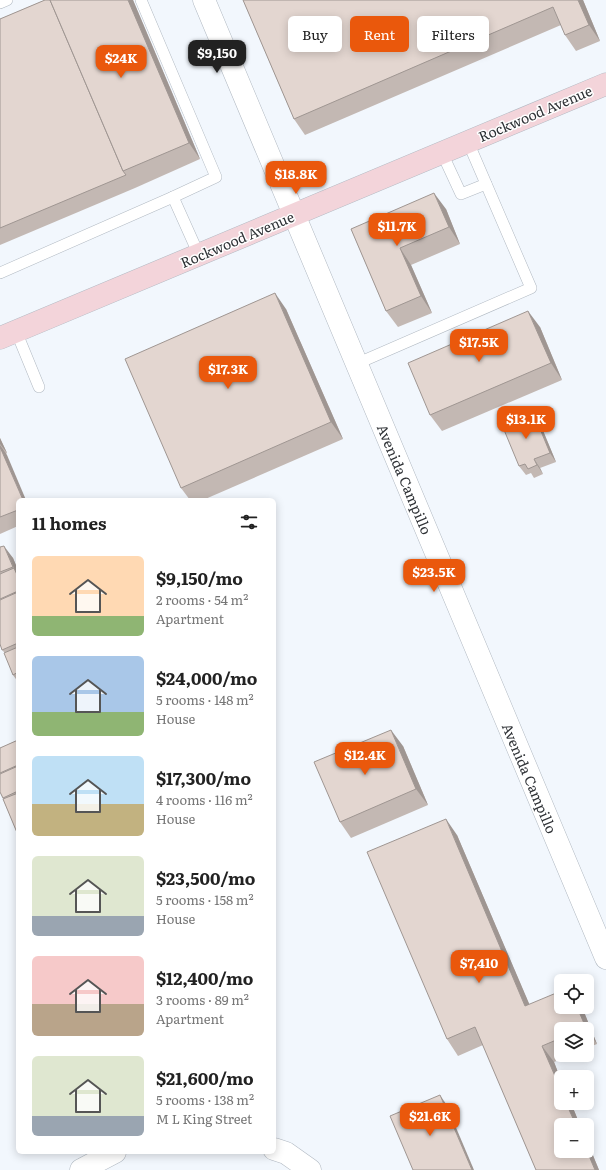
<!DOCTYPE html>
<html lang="en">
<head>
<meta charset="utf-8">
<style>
	:root { --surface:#fff; --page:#f2f2f2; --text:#222; --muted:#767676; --accent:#ea580c }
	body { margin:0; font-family:Literata,serif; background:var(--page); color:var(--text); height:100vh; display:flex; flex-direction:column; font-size:15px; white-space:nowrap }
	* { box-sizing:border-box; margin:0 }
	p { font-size:13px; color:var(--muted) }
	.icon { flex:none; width:22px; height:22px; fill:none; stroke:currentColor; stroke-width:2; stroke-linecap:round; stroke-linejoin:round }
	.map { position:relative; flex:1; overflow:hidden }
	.sheet { position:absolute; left:16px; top:498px; width:260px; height:656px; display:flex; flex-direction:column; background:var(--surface); border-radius:6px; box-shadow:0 2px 10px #0003 }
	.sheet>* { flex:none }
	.top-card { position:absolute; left:288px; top:16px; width:258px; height:36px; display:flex; gap:8px }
	.buttons { position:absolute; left:554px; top:974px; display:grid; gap:8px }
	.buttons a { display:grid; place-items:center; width:40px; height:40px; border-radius:6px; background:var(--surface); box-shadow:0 2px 10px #0003; font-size:20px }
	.price { position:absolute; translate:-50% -34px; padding:0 9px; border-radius:8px; background:var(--accent); color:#fff; font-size:13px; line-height:26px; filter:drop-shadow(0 1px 2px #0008) }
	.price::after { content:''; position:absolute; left:50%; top:24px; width:12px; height:9px; margin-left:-6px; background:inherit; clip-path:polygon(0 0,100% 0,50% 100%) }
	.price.selected { background:#222; color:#fff }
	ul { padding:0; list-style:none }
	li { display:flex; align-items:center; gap:12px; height:100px; padding:0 16px }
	li span { display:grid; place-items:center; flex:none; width:112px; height:80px; border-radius:6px; color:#555 }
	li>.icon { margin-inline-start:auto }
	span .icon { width:48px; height:48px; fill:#fffc; stroke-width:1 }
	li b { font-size:17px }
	h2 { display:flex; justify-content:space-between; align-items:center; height:48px; padding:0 16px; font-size:17px }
	.chip { padding:0 14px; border-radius:6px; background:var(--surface); box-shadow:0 2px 10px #0003; font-size:14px; line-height:36px }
	.chip.selected { background:var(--accent); color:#fff }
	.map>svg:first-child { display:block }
</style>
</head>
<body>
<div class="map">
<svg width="606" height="1170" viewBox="0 0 606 1170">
	<rect width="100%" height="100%" fill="#f2f7fd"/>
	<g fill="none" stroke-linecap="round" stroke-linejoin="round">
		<defs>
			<g id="lane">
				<path d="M 141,0 L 216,177 L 173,197"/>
				<path d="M 0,3 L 7,0"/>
				<path d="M 442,153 L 461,194 L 486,184"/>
				<path d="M 0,273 L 173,197 L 199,255"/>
				<path d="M 16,331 L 39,387"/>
				<path d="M 356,364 L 531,288 L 468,142"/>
			</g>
			<g id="street">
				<path d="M 204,0 L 606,958"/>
				<path d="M 274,1149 L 286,1153 L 310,1170"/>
				<path d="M 81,1170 L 115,1152"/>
			</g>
			<path id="secondary" d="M 0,338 L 606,84"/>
		</defs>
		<use href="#lane" stroke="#b1b9c2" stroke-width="12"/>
		<use href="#street" stroke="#b1b9c2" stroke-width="23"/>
		<use href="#secondary" stroke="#b1b9c2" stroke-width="23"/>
		<use href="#lane" stroke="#fff" stroke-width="11"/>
		<use href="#street" stroke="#fff" stroke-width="22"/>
		<use href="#secondary" stroke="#f3d4da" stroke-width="22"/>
	</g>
	<g fill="#c3b8b3">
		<path d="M 45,0 L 133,0 L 200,159 L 135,188 L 0,245 L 0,19 Z"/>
		<path d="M 243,0 L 583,0 L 600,41 L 576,51 L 565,35 L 561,25 L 305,135 L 294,119 Z"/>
		<path d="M 446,209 L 460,244 L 411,265 L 432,313 L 398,327 L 386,311 L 351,229 Z"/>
		<path d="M 286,309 L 343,439 L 203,500 L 190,500 L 181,488 Z"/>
		<path d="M 540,327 L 562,380 L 442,431 L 430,415 Z"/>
		<path d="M 533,412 L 539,421 L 556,462 L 540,468 L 543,474 L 534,478 L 531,473 L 526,475 L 519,466 Z"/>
		<path d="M 0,438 L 7,453 L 6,454 L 18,500 L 18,526 L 0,534 Z"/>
		<path d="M 0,547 L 13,558 L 18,570 L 18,682 L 13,675 L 5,653 L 2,650 L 0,644 Z"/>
		<path d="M 18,740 L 18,835 L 0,792 L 0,748 Z"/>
		<path d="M 403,746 L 428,805 L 351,838 L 340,822 Z"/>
		<path d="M 457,835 L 529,1004 L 561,1007 L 582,1007 L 597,1044 L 587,1048 L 587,1029 L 561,1029 L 561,1055 L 571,1055 L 554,1062 L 561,1080 L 561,1103 L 571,1103 L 580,1125 L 561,1125 L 587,1141 L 599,1170 L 536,1170 L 483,1045 L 458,1056 L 447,1039 Z"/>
	</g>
	<g fill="#9f9692">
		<path d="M 128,0 L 133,0 L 200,159 L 189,143 Z"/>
		<path d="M 578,0 L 583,0 L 600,41 L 589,25 Z"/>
		<path d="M 434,193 L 446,209 L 460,244 L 449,227 Z"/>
		<path d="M 400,248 L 411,265 L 432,313 L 421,296 Z"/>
		<path d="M 275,293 L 286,309 L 343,439 L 331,422 Z"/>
		<path d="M 528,311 L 540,327 L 562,380 L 551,363 Z"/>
		<path d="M 533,412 L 539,421 L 556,462 L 550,453 Z"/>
		<path d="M 0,438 L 7,453 L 0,444 Z"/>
		<path d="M 0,445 L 7,455 L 26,500 L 23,500 L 0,447 Z"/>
		<path d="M 534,459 L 540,468 L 543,474 L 537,465 Z"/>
		<path d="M 4,546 L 13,558 L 18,570 L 18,577 Z"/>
		<path d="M 391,730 L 403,746 L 428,805 L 416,789 Z"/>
		<path d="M 446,819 L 457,835 L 537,1022 L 525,1006 Z"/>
		<path d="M 577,1007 L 582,1007 L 597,1044 L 586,1028 Z"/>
		<path d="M 542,1046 L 554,1062 L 561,1080 L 561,1090 Z"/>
		<path d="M 440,1095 L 446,1104 L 474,1170 L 472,1170 Z"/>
		<path d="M 566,1103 L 571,1103 L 580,1125 L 576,1125 Z"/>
		<path d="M 587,1141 L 599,1170 L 595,1170 L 587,1151 Z"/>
	</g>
	<g fill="#e3d6d0" stroke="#9f9692">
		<path d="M 45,0 L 50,0 L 123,171 L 126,175 L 0,228 L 0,19 Z"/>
		<path d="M 50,0 L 128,0 L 189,143 L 123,171 Z"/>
		<path d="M 243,0 L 578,0 L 589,25 L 565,35 L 553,7 L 294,119 Z"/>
		<path d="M 434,193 L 449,227 L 400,248 L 421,296 L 386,311 L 351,229 Z"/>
		<path d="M 275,293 L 331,422 L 181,488 L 125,359 Z"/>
		<path d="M 528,311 L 551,363 L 430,415 L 408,363 Z"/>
		<path d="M 533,412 L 550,453 L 534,459 L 537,465 L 528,469 L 525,464 L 519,466 L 502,425 Z"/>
		<path d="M 0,447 L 23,500 L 18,500 L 18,510 L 0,517 Z"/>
		<path d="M 4,546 L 13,567 L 0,572 L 0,547 Z"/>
		<path d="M 14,568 L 18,577 L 18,591 L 0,599 L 0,574 Z"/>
		<path d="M 18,592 L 18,643 L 2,650 L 0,644 L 0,600 Z"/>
		<path d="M 18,647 L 18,672 L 13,675 L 4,653 Z"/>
		<path d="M 391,730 L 416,789 L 340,822 L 314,762 Z"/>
		<path d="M 18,740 L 18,765 L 0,773 L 0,748 Z"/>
		<path d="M 18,766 L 18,791 L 3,798 L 0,792 L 0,774 Z"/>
		<path d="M 18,793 L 18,835 L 3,799 Z"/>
		<path d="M 446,819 L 525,1006 L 561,991 L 561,1007 L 577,1007 L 586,1028 L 583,1029 L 561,1029 L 561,1038 L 542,1046 L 561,1090 L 561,1103 L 566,1103 L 576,1125 L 561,1125 L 561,1151 L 587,1151 L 595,1170 L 536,1170 L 475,1027 L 447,1039 L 367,852 Z"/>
		<path d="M 440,1095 L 472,1170 L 413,1170 L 390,1116 Z"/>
	</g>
	<g text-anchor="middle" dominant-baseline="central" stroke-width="3" stroke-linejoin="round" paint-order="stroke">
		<g font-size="14" fill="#2f3236" stroke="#fff">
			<text transform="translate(535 113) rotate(-23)">Rockwood Avenue</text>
			<text transform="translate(237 239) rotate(-23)">Rockwood Avenue</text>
			<text transform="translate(405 479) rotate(67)">Avenida Campillo</text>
			<text transform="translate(530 778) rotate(67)">Avenida Campillo</text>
		</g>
	</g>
</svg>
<div class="buttons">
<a><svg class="icon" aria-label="locate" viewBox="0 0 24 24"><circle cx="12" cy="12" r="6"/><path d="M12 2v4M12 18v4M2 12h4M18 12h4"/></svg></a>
<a><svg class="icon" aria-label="layers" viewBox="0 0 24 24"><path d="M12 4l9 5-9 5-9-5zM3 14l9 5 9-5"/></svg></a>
<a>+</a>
<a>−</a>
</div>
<b class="price selected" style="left:217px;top:74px">$9,150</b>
<b class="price" style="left:121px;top:79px">$24K</b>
<b class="price" style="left:296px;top:195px">$18.8K</b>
<b class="price" style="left:397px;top:247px">$11.7K</b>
<b class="price" style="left:479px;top:363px">$17.5K</b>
<b class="price" style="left:228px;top:390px">$17.3K</b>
<b class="price" style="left:526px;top:440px">$13.1K</b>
<b class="price" style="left:434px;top:593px">$23.5K</b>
<b class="price" style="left:365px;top:776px">$12.4K</b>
<b class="price" style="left:479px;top:984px">$7,410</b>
<b class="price" style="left:430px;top:1137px">$21.6K</b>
<div class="top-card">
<a class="chip">Buy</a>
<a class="chip selected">Rent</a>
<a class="chip">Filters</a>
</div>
<section class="sheet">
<h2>11 homes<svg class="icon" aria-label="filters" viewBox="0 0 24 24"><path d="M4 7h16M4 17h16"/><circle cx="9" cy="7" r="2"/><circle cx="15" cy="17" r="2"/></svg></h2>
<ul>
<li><span style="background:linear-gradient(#ffd9b3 75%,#8fb573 0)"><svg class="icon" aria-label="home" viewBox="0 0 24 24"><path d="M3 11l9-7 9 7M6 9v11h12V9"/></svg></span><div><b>$9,150/mo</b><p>2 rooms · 54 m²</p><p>Apartment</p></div></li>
<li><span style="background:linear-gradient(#a9c7e8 70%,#8fb573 0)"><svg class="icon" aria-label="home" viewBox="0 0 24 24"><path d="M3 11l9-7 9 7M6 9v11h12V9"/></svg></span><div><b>$24,000/mo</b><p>5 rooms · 148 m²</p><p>House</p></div></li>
<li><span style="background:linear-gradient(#bfe0f5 60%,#c2b280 0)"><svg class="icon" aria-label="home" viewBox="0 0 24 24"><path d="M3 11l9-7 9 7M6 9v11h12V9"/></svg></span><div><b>$17,300/mo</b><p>4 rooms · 116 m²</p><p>House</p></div></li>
<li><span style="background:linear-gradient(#dfe7d0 75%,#9aa5b1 0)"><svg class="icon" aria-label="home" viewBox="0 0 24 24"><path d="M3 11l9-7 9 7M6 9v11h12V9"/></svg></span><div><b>$23,500/mo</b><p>5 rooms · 158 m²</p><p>House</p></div></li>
<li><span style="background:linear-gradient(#f6c9c9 60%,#b9a48a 0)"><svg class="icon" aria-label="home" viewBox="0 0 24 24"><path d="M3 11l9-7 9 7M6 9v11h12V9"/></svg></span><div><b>$12,400/mo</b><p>3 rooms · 89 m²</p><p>Apartment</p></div></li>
<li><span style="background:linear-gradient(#dfe7d0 75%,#9aa5b1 0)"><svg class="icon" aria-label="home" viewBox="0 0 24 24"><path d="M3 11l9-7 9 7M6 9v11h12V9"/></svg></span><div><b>$21,600/mo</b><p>5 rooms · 138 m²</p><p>M L King Street</p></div></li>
</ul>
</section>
</div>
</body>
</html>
